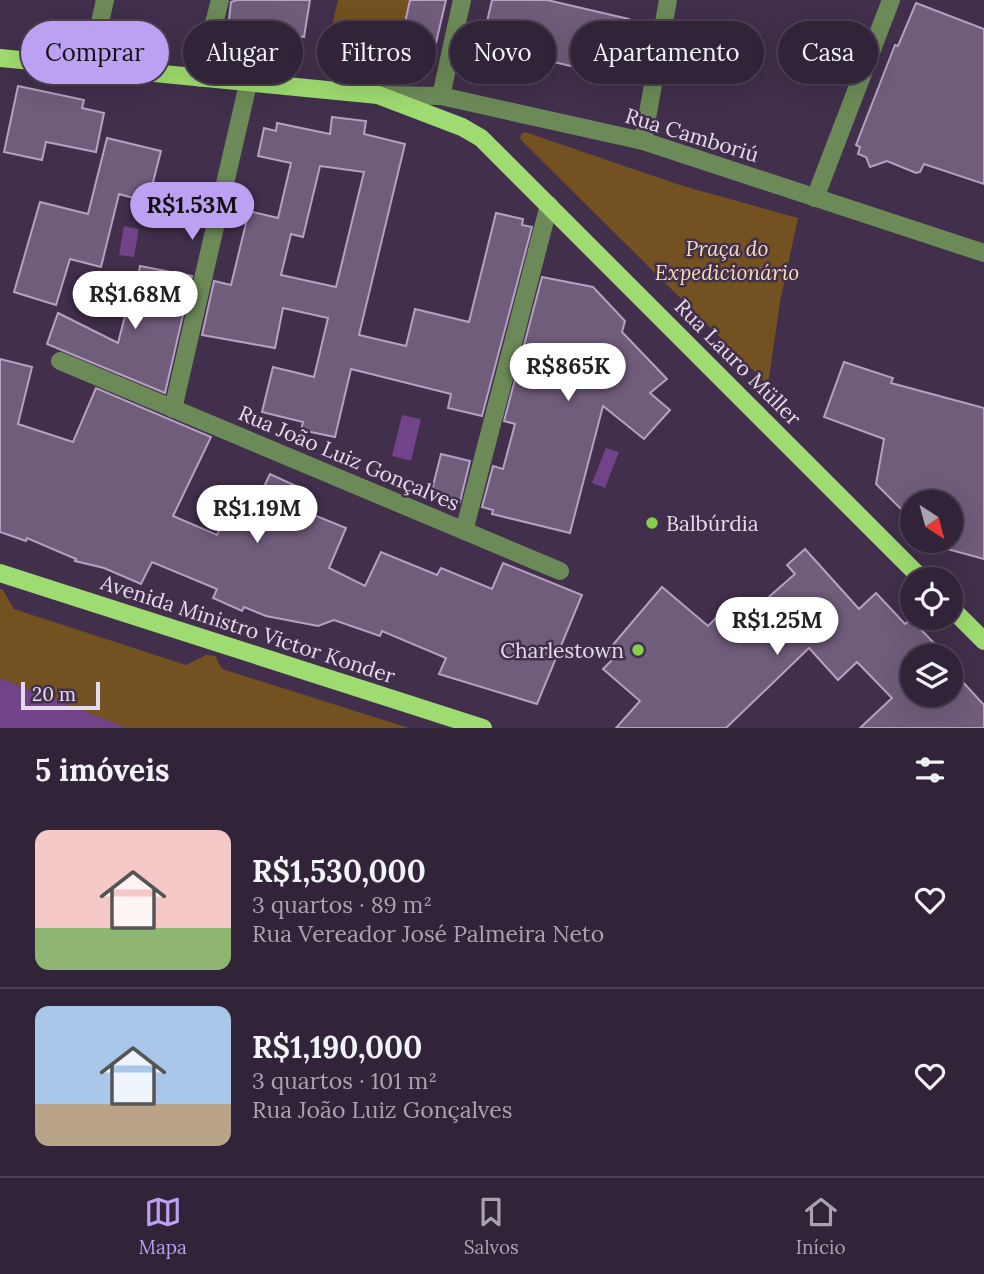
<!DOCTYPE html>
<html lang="pt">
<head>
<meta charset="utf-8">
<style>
	:root { --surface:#312338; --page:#392b40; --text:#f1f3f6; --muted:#a8a4ae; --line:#4c4053; --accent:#bca0f2 }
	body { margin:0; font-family:Lora,serif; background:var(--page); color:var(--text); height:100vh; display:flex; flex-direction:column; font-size:26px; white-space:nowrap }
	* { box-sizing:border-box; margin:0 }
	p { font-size:23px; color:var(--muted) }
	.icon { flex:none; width:38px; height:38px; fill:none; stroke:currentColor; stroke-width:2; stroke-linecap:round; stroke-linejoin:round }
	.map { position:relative; height:728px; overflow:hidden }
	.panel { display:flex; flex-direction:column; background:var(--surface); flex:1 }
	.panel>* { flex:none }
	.hud { position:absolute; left:21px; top:21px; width:943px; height:63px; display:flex; gap:14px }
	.needle { width:46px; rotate:144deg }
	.controls { position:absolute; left:900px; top:490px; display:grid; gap:14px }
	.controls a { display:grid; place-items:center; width:63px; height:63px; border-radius:50%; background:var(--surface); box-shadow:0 7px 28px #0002,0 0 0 2px var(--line); font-size:35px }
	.scale { position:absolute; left:21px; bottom:18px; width:79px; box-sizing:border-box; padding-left:7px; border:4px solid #e6dbed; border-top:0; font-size:19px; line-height:24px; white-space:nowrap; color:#e6dbed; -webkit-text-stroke:5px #412f4b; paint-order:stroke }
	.price { position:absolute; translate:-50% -60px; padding:0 16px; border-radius:24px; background:#fff; color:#222; font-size:23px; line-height:46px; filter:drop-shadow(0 2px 4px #0008) }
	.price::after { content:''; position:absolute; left:50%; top:42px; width:21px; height:16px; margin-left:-10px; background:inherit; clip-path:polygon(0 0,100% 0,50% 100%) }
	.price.selected { background:var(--accent); color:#111 }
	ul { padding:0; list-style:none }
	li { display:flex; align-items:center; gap:21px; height:175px; padding:0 35px }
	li+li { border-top:2px solid var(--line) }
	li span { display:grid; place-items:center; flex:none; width:196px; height:140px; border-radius:14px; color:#555 }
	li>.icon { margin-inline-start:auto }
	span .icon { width:84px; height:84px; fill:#fffc; stroke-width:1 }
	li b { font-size:30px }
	h2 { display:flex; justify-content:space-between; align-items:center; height:84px; padding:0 35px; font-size:30px }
	.tag { padding:0 24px; border-radius:32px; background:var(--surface); box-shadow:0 7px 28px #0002,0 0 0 2px var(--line); font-size:24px; line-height:63px }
	.tag.selected { background:var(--accent); color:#111 }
	.tab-bar { display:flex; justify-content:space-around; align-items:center; height:98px; border-top:2px solid var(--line); background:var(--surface); font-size:19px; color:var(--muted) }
	.tab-bar a { display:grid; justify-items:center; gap:4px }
	.tab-bar .selected { color:var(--accent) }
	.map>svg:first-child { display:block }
</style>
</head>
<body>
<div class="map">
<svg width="984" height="728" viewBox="0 0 984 728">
	<rect width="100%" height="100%" fill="#412f4b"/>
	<g fill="#735121">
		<path d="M 338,0 L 410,0 L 397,69 L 324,59 Z"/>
		<path d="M 525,132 L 683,186 L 798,218 L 780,302 L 768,385 L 520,139 L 521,134 Z"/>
		<path d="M 0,589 L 3,590 L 14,609 L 186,665 L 206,655 L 215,656 L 222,669 L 409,728 L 126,728 L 0,678 Z"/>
	</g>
	<g fill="#714388">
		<path d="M 124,226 L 139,229 L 134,257 L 119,255 Z"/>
		<path d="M 402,415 L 421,419 L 411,461 L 392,456 Z"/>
		<path d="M 606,448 L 619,452 L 605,488 L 592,483 Z"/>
		<path d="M 0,678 L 127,728 L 0,728 Z"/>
	</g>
	<g fill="#705c7b" stroke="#b6a1c3" stroke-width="2" fill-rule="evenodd">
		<path d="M 237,0 L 310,0 L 304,37 L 274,32 L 268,57 L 225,53 L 231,2 Z"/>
		<path d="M 410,0 L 446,0 L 432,60 L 399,50 Z"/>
		<path d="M 492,0 L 547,0 L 629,19 L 620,57 L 597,51 L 592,71 L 507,51 L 512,32 L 486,26 Z"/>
		<path d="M 916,3 L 984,29 L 984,184 L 924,164 L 920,172 L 916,173 L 887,161 L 870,167 L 866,157 L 858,154 L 860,147 L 856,145 L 895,45 L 898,46 Z"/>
		<path d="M 18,86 L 84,100 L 82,108 L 104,113 L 96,152 L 46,142 L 42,160 L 4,152 Z"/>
		<path d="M 332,117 L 366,121 L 364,134 L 405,144 L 359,335 L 406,346 L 415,309 L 469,322 L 496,213 L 523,219 L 522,225 L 532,227 L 482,416 L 448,408 L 451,394 L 351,369 L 335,437 L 301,430 L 303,422 L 262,412 L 273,367 L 314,377 L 328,318 L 283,308 L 275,348 L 202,335 L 214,281 L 231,285 L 249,211 L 278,218 L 291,163 L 258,156 L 264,128 L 276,131 L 277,123 L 330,134 ZM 320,166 L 364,172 L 336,287 L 281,275 L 291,234 L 303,237 Z"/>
		<path d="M 107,138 L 161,151 L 148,202 L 119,194 L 101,267 L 70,259 L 56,305 L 14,292 L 40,202 L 88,214 Z"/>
		<path d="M 140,266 L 192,276 L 165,393 L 47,344 L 58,313 L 118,343 L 125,316 L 130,317 Z"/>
		<path d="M 542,277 L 593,287 L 625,321 L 622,332 L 667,379 L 650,393 L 670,410 L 644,439 L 603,406 L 570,533 L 492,514 L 493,510 L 482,507 L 493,466 L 503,469 L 515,424 L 504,421 Z"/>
		<path d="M 0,359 L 32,367 L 18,424 L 73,442 L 96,388 L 211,437 L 173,516 L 217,535 L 238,486 L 260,495 L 270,474 L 296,486 L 287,504 L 346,528 L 329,568 L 365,586 L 381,552 L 437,575 L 441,568 L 492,589 L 503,563 L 582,595 L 537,704 L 439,674 L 446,658 L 382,631 L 380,636 L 334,620 L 318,626 L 266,616 L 244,607 L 242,611 L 213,598 L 217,589 L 152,562 L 141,584 L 104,568 L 75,561 L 76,559 L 27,538 L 26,541 L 0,532 Z"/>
		<path d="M 844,362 L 893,378 L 891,383 L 984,408 L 984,559 L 940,547 L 933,541 L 950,541 L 950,502 L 912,502 L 912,520 L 876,484 L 884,439 L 824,417 Z"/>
		<path d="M 441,454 L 470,461 L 460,502 L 431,494 Z"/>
		<path d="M 805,549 L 859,609 L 876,593 L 905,624 L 911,619 L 934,643 L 933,644 L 944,656 L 912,656 L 912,695 L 950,695 L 950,663 L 963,676 L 960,679 L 984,705 L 984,728 L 860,728 L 892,698 L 857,662 L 838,680 L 809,648 L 726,728 L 616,728 L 640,701 L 603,669 L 613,659 L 606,653 L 662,587 L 708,626 L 727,607 L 740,622 L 795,574 L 787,565 Z"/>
	</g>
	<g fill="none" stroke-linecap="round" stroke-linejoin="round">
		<g stroke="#6c8a57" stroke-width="18">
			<path d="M 90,67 L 105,0"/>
			<path d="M 200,78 L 220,0"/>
			<path d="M 382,95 L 441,96 L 643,141 L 984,253"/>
			<path d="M 441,96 L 462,0"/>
			<path d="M 643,141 L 668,0"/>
			<path d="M 815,198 L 891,0"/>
			<path d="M 60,361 L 560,571"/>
			<path d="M 173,409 L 248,84"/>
			<path d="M 464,531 L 549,205"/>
		</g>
		<g stroke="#9edb70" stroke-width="18">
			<path d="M 0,58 L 378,95 L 462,127 L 481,138 L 922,579"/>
			<path d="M 0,573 L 483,728"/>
			<path d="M 950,607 L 984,641"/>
		</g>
	</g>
	<g fill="#87cf4a" stroke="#412f4b" stroke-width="2.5">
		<circle cx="652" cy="523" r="7"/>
		<circle cx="638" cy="650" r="7"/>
	</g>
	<g text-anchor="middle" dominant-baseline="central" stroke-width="5" stroke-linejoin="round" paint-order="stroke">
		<g font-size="21" fill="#e6dbed" stroke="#412f4b">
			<text transform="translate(692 135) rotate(17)">Rua Camboriú</text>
			<text transform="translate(738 362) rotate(45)">Rua Lauro Müller</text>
			<text transform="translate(349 458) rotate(23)">Rua João Luiz Gonçalves</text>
			<text transform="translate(248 629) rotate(18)">Avenida Ministro Victor Konder</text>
		</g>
		<g font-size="21" font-style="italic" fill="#fadcb6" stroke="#412f4b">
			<text x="727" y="248">Praça do<tspan x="727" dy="24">Expedicionário</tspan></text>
		</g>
		<g font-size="21" fill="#e6dbed" stroke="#412f4b" text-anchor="start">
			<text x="666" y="523">Balbúrdia</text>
			<text x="624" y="650" text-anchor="end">Charlestown</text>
		</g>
	</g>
</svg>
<div class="controls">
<a><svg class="needle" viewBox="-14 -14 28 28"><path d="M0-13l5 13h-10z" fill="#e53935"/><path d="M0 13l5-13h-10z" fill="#a8a4ae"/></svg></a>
<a><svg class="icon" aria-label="locate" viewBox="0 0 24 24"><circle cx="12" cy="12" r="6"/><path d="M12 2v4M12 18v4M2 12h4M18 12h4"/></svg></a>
<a><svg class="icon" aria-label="layers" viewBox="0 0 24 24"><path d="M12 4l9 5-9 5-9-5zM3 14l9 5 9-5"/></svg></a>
</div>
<div class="scale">20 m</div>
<b class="price selected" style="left:192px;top:242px">R$1.53M</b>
<b class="price" style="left:135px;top:331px">R$1.68M</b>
<b class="price" style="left:568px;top:403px">R$865K</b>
<b class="price" style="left:257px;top:545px">R$1.19M</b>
<b class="price" style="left:777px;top:657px">R$1.25M</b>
<div class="hud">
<a class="tag selected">Comprar</a>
<a class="tag">Alugar</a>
<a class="tag">Filtros</a>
<a class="tag">Novo</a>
<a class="tag">Apartamento</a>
<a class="tag">Casa</a>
</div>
</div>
<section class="panel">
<h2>5 imóveis<svg class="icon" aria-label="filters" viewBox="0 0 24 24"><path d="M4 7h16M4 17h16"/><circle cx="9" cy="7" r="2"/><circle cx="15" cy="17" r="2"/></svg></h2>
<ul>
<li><span style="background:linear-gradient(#f6c9c9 70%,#8fb573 0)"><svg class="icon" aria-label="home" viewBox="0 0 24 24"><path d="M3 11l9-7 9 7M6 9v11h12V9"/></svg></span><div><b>R$1,530,000</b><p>3 quartos · 89 m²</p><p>Rua Vereador José Palmeira Neto</p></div><svg class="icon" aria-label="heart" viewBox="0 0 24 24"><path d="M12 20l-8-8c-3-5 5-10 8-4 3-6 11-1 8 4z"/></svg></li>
<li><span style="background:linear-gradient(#a9c7e8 70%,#b9a48a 0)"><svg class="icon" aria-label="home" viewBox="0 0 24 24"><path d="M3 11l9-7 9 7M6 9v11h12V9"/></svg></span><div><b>R$1,190,000</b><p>3 quartos · 101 m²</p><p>Rua João Luiz Gonçalves</p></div><svg class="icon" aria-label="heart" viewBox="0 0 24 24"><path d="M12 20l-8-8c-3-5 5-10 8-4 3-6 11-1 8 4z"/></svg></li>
</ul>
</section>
<nav class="tab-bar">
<a class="selected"><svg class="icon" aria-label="map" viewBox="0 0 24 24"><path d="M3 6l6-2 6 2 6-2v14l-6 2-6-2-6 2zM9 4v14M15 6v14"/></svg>Mapa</a>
<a><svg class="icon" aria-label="saved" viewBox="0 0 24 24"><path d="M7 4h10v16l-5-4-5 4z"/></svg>Salvos</a>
<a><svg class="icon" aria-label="home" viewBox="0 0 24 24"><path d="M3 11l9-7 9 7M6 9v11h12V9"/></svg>Início</a>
</nav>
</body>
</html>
